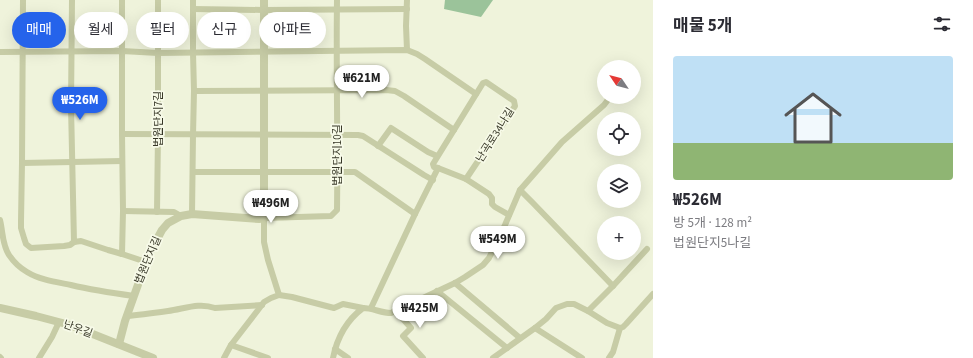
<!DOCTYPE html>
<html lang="ko">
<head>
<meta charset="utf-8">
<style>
	:root { --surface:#fff; --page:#f7f7f7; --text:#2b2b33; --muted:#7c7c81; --accent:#2563eb }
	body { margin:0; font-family:"Source Sans 3","Noto Sans KR",sans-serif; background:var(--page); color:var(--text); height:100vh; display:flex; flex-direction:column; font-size:15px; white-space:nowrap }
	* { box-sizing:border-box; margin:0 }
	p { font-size:13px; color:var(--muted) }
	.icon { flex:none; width:22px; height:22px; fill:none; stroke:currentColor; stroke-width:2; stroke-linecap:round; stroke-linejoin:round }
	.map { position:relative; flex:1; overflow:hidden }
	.side { display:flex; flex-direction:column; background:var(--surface); width:320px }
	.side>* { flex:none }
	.banner { position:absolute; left:12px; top:12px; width:380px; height:36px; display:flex; gap:8px }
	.needle { width:26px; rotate:305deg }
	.tools { position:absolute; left:597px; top:60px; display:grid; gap:8px }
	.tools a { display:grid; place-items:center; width:44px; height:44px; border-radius:50%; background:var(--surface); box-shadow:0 4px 16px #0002; font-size:20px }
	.price { position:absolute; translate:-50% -34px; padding:0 9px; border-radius:14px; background:#fff; color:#222; font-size:13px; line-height:26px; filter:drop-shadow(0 1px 2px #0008) }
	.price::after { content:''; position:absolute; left:50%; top:24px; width:12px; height:9px; margin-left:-6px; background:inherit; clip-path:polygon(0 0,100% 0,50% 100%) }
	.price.selected { background:var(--accent); color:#fff }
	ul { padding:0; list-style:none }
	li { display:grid; align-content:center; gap:8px; height:212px; padding:0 20px }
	li span { display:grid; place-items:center; height:124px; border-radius:4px; color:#555 }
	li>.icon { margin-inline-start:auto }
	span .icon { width:72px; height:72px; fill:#fffc; stroke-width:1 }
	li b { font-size:17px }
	h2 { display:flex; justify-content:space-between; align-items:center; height:48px; padding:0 20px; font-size:17px }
	.chip { padding:0 14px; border-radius:18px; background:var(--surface); box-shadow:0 4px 16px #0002; font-size:14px; line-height:36px }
	.chip.selected { background:var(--accent); color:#fff }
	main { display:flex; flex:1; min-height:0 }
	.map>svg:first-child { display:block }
</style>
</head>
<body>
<main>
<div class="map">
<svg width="653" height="358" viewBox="0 0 653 358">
	<rect width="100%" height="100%" fill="#eff3db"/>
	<path fill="#9bc39a" d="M 445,0 L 493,0 L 481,17 L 444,9 Z"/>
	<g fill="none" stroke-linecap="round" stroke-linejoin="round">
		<g stroke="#c7cca6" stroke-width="6">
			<path d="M 23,0 L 22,163 L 21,221 L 21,228 L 24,238 L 26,244 L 31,248 L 64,246 L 70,245 L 74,242 L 81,241 L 108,250 L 122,254 L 146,262"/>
			<path d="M 72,0 L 71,106 L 74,242"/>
			<path d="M 407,0 L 406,26 L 407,50"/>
			<path d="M 193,9 L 264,10 L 407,9"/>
			<path d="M 1,52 L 122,51 L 158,53 L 407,50 L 417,54 L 425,59 L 476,94"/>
			<path d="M 194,91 L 386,90 L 395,91 L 404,96 L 454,130"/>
			<path d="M 122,134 L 358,135 L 363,136 L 424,175 L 433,180"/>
			<path d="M 378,146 L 391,128 L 428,152 L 437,156"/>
			<path d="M 22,163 L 122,161"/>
			<path d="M 438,168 L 466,179 L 489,194 L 492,198 L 492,204 L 495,207 L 509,215"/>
			<path d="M 193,172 L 355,172 L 415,214"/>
			<path d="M 520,190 L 532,202 L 613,286"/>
			<path d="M 123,211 L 174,212 L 181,216"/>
			<path d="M 157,212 L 158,134 L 158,0"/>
			<path d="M 192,214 L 193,135 L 194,91 L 193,53 L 193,0"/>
			<path d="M 0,220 C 3,232 2,244 9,255 C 13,261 20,268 27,272 C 40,280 56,282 71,285 C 92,290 112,293 134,296"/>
			<path d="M 122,254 L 123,211 L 122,134 L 122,0"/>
			<path d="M 455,283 L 520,338"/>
			<path d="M 437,291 L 507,348"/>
			<path d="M 279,295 L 292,297 L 334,308 L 343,304 L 363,308"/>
			<path d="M 371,308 L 415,214 L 438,168 L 434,167 L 433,164 L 483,83 L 486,82 L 514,101 L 515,106 L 466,179"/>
			<path d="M 395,310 L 411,328 L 403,336 L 423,358"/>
			<path d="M 588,311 L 613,286 L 647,249"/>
			<path d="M 127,316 C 140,315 154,313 168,311 C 184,309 199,302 215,308 L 262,305"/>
			<path d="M 535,328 L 582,358"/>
			<path d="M 231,345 L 268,358"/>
			<path d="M 335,349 L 348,358"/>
			<path d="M 0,357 L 1,358"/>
			<path d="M 39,358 L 52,337 L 59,322"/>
			<path d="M 224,358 L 231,345 L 258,310 L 264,302 L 271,298 L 279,295 L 268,260 L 264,242 L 264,218 L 331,216 L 337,210 C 338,140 336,70 337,0"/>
			<path d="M 333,358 C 337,338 347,320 363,308 C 373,308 381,313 391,313 L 455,283 L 465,277 L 483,265 L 489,258 L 505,225 L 520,190 L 562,142 L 604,105 L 610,97"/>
			<path d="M 493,358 L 535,328 L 546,319 L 556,308 L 567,304 L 574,304 L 588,311 L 607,323 L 620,328 L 623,327 L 626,324 L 653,294"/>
			<path d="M 609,358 L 613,352 L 620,328"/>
		</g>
		<g stroke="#c7cca6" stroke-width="8">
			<path d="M 0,308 L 36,316 L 70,325 L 153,358"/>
			<path d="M 119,344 L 125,321 L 149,254 L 162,230 L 168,223 L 181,216 L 192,214 L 259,219 L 264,218 L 264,0"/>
		</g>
	</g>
	<g text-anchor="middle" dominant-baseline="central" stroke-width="3.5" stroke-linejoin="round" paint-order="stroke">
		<g font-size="11" fill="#373727" stroke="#f7fae8">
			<text transform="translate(158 119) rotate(-90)">법원단지7길</text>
			<text transform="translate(495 135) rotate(-58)">난곡로34나길</text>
			<text transform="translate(337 155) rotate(-90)">법원단지10길</text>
			<text transform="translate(148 260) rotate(-67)">법원단지길</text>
			<text transform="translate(78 329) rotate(20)">난우길</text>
		</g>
	</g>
</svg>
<div class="tools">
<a><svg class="needle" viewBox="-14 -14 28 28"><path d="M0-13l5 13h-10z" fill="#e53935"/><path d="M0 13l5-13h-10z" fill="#7c7c81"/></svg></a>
<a><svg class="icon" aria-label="locate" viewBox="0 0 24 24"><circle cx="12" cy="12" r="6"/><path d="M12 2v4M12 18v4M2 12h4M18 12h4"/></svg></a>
<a><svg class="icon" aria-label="layers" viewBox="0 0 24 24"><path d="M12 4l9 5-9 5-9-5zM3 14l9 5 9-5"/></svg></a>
<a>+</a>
</div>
<b class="price" style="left:362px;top:99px">₩621M</b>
<b class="price selected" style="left:80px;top:121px">₩526M</b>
<b class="price" style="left:271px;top:224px">₩496M</b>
<b class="price" style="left:498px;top:260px">₩549M</b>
<b class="price" style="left:420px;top:329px">₩425M</b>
<div class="banner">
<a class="chip selected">매매</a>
<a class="chip">월세</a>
<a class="chip">필터</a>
<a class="chip">신규</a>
<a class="chip">아파트</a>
</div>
</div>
<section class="side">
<h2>매물 5개<svg class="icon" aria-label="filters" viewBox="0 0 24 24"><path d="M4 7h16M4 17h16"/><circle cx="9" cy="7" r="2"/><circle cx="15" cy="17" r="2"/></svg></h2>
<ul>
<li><span style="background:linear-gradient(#bfe0f5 70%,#8fb573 0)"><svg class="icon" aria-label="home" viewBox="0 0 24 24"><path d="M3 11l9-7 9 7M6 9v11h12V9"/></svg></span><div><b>₩526M</b><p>방 5개 · 128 m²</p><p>법원단지5나길</p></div></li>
</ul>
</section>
</main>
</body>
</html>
